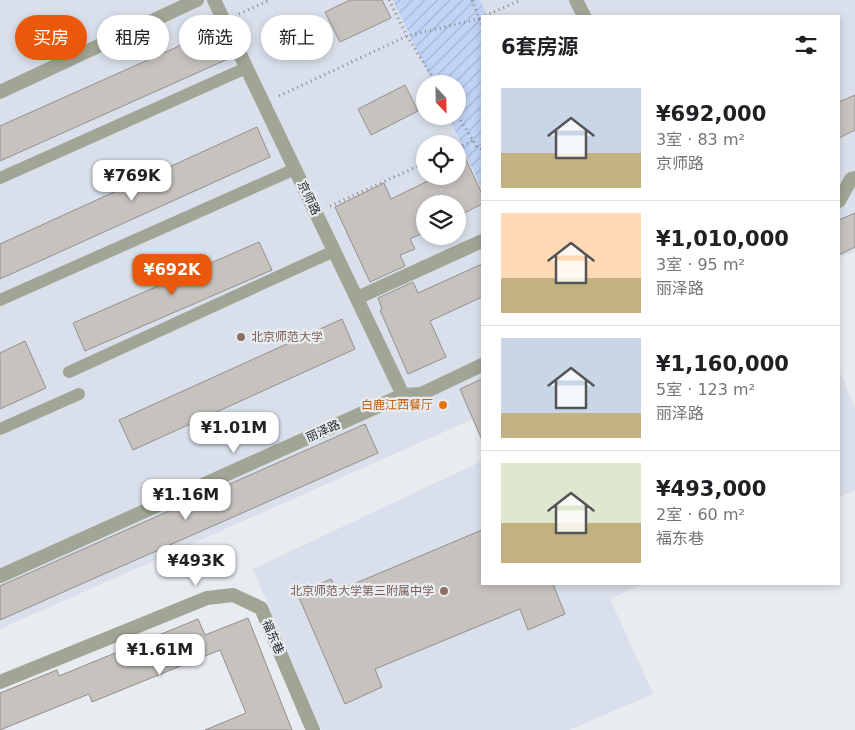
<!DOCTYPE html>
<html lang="zh">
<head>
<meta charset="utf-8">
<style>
	:root { --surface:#fff; --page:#f2f2f2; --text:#202124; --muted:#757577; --line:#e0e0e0; --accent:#ea580c }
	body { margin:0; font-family:"DejaVu Sans","Noto Sans SC",sans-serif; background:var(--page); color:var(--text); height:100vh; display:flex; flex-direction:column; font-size:19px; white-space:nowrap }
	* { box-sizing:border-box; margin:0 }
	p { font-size:16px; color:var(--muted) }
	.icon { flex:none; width:28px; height:28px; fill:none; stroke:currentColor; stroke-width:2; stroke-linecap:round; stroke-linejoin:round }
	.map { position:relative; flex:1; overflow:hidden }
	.panel { position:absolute; left:481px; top:15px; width:359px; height:570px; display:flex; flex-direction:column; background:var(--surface); border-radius:0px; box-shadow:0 2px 8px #0003 }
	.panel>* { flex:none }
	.top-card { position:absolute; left:15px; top:15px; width:391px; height:45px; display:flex; gap:10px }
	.needle { width:32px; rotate:158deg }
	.fabs { position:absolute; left:416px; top:75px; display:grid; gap:10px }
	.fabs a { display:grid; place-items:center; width:50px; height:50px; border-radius:50%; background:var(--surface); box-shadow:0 2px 8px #0003; font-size:25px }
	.price { position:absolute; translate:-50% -42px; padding:0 11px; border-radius:10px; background:#fff; color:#222; font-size:16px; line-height:32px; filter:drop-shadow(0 1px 2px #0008) }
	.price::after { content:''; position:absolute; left:50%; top:30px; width:15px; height:11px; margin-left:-8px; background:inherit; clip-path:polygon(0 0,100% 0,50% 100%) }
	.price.on { background:var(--accent); color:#fff }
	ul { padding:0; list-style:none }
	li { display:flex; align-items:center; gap:15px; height:125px; padding:0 20px }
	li+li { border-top:1px solid var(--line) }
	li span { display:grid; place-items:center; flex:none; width:140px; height:100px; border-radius:0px; color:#555 }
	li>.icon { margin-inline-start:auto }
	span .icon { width:60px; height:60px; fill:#fffc; stroke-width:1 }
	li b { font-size:21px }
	h2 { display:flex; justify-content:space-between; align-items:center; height:60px; padding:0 20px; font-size:21px }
	.tag { padding:0 18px; border-radius:22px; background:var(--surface); box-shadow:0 2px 8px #0003; font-size:18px; line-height:45px }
	.tag.on { background:var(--accent); color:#fff }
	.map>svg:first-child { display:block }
</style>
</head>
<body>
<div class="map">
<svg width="855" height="730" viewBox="0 0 855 730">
	<defs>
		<pattern id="garden-furrows" width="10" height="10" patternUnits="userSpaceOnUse" patternTransform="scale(1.25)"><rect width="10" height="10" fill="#c0d4f5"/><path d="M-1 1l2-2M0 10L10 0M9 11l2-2" fill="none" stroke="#a5b6d2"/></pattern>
	</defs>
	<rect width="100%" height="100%" fill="#e8ebef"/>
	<g fill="#d9e0eb" fill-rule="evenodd">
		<path d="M 0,0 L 855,0 L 855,251 L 839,258 L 839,16 L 482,16 L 482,415 L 0,629 ZM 425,84 L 458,84 L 458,116 L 425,116 ZM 425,144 L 458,144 L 458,176 L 425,176 ZM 425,204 L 458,204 L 458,236 L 425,236 Z"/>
		<path d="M 839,370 L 855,408 L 855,490 L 839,497 Z"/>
		<path d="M 482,461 L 482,584 L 643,584 L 610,599 L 653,694 L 569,730 L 321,730 L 253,569 Z"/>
	</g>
	<path fill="url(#garden-furrows)" d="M 393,0 L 480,0 L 487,16 L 482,16 L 482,189 L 448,116 L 458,116 L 458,84 L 433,84 Z"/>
	<g fill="#c6c3bf" stroke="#938f8c">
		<path d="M 350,0 L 382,0 L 391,18 L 340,42 L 325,12 Z"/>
		<path d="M 215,30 L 228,59 L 0,161 L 0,126 Z"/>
		<path d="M 405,85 L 418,111 L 371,135 L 358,109 Z"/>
		<path d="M 855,95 L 855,130 L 839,138 L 839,102 Z"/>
		<path d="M 257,127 L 270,157 L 0,279 L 0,244 Z"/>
		<path d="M 458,142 L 482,194 L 482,204 L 458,216 L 458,204 L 425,204 L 425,232 L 410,239 L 415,249 L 400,255 L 405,266 L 370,282 L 335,207 L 384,183 L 391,199 L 438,176 L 458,176 Z"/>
		<path d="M 855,213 L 855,247 L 839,255 L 839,220 Z"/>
		<path d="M 259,242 L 272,270 L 85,351 L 73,323 Z"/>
		<path d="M 482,264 L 482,297 L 430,321 L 446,357 L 408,374 L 380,310 L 382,309 L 378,298 L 413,282 L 418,293 Z"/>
		<path d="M 342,319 L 355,349 L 133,450 L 119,420 Z"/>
		<path d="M 25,341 L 46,388 L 0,409 L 0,353 Z"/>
		<path d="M 482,379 L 482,440 L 460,389 Z"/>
		<path d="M 365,424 L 378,453 L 0,620 L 0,586 Z"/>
		<path d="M 482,530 L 482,584 L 553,584 L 565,614 L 528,630 L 520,609 L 375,669 L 382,687 L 345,704 L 297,593 L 331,579 L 337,591 Z"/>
		<path d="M 248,618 L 292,730 L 205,730 L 246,713 L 220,650 L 92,702 L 89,694 L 0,730 L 0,693 L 57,670 L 59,676 L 198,619 L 205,635 Z"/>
	</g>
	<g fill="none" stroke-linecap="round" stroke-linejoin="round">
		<g stroke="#86888b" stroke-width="3" stroke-dasharray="1 4" stroke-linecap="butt">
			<path d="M 389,0 L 407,36 L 437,84"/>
			<path d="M 472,0 L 482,26"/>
			<path d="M 239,14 L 270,0"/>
			<path d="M 485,16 L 521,0"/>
			<path d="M 279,96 L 407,36 L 482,18"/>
			<path d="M 458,116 L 477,147 L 482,149"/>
			<path d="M 458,148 L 473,140"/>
			<path d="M 330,206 L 425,163"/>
		</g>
		<g stroke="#a1a595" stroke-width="12">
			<path d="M 0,178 L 246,68"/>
			<path d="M 0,300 L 295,169"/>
			<path d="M 69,372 L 334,251"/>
			<path d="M 0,429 L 79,394"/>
		</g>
		<g stroke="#a1a595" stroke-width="14">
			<path d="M 214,0 L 403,395"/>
			<path d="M 576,0 L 584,16"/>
			<path d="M 0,92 L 197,0"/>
			<path d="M 839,201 L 851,179 L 855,178"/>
			<path d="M 357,298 L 482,241"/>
			<path d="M 0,576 L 403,395 L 421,394 L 482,365"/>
		</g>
		<path stroke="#a1a595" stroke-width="14" d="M 0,682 L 207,598 L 233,595 L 261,608 L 313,730"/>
	</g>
	<g fill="#8d6e63" stroke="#e8ebef" stroke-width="2">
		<circle cx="241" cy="337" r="5"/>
		<circle cx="444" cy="591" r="5"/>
	</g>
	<circle fill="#e8710a" stroke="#e8ebef" stroke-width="2" cx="443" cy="405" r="5"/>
	<g text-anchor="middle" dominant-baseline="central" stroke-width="4.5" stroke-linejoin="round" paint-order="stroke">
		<g font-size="12" fill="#27282a" stroke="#e8ebef">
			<text transform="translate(309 198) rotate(64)">京师路</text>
			<text transform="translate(323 431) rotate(-24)">丽泽路</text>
			<text transform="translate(273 637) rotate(67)">福东巷</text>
		</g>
		<g font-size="12" fill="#785e54" stroke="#e8ebef" text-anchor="start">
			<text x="251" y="337">北京师范大学</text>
			<text x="434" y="591" text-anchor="end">北京师范大学第三附属中学</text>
		</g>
		<g font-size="12" fill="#c56008" stroke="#e8ebef" text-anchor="end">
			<text x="433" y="405">白鹿江西餐厅</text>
		</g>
	</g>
</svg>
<div class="fabs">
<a><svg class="needle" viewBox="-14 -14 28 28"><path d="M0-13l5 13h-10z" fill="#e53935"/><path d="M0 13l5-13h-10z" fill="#757577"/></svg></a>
<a><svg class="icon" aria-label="locate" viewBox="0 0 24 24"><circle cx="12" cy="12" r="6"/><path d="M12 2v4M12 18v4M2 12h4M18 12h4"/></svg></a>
<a><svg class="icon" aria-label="layers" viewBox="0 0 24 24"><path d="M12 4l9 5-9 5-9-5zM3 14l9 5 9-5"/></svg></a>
</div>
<b class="price" style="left:132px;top:202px">¥769K</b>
<b class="price on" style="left:172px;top:296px">¥692K</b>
<b class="price" style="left:234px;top:454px">¥1.01M</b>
<b class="price" style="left:186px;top:521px">¥1.16M</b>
<b class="price" style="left:196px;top:587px">¥493K</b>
<b class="price" style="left:160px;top:676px">¥1.61M</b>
<div class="top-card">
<a class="tag on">买房</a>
<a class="tag">租房</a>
<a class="tag">筛选</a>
<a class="tag">新上</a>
</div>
<section class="panel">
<h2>6套房源<svg class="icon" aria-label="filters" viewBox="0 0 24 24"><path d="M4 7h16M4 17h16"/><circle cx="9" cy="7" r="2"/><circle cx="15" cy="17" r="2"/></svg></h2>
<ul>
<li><span style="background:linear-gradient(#c9d6e8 65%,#c2b280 0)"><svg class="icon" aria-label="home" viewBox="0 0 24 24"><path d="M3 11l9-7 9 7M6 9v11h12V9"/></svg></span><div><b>¥692,000</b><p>3室 · 83 m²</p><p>京师路</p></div></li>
<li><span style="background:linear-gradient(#ffd9b3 65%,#c2b280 0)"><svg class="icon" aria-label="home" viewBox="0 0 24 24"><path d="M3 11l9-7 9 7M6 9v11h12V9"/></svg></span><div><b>¥1,010,000</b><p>3室 · 95 m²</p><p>丽泽路</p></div></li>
<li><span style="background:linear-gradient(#c9d6e8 75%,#c2b280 0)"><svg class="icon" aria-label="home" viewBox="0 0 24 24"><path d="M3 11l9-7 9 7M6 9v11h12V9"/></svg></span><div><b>¥1,160,000</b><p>5室 · 123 m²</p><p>丽泽路</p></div></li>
<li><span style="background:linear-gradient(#dfe7d0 60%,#c2b280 0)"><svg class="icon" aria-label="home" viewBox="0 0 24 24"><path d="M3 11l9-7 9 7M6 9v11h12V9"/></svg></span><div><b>¥493,000</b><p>2室 · 60 m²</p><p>福东巷</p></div></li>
</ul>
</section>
</div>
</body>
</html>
